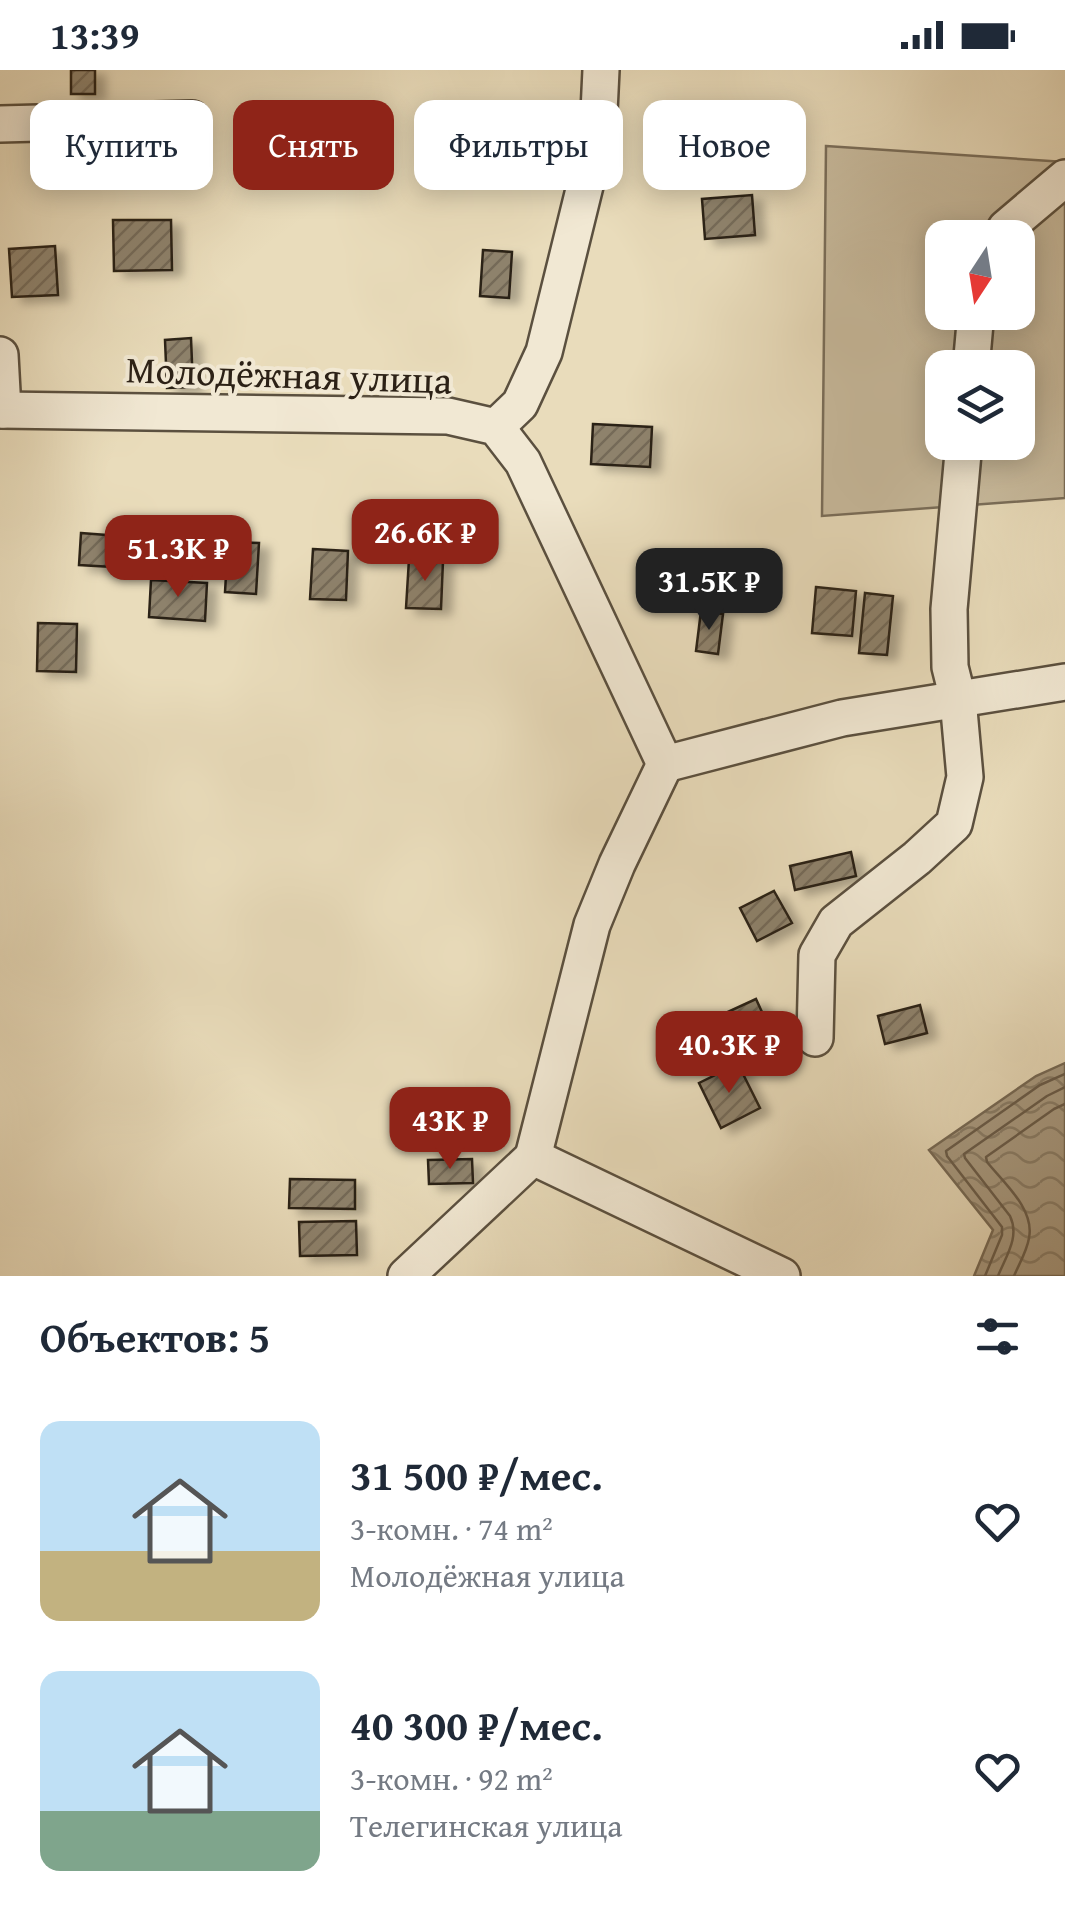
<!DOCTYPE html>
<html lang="ru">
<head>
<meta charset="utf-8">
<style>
	:root { --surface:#fff; --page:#f2f2f3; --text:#1f2937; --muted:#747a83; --accent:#8f2418 }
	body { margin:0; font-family:"Gentium Book Plus",serif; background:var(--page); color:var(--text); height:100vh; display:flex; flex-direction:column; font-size:38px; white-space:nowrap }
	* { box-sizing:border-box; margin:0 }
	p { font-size:32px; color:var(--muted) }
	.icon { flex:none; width:55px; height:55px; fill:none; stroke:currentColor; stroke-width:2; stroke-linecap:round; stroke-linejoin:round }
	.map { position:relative; height:1206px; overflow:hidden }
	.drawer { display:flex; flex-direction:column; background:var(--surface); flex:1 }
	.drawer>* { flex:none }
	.banner { position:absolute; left:30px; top:30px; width:1005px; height:90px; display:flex; gap:20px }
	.needle { width:65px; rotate:192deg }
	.tools { position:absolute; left:925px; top:150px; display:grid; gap:20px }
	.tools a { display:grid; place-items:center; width:110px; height:110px; border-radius:20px; background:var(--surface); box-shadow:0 5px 25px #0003; font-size:50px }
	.price { position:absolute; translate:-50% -85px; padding:0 22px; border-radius:20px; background:var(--accent); color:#fff; font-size:32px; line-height:65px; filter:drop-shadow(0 2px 5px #0008) }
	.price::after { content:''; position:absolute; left:50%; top:60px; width:30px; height:22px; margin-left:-15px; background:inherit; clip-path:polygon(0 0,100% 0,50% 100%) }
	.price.active { background:#222; color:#fff }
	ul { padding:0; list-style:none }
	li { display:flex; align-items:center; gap:30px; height:250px; padding:0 40px }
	li span { display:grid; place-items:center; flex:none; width:280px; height:200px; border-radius:20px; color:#555 }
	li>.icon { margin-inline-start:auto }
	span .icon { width:120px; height:120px; fill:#fffc; stroke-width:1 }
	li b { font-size:42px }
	h2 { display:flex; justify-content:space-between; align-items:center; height:120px; padding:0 40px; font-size:42px }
	.tag { padding:0 35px; border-radius:20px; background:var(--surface); box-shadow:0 5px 25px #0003; font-size:35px; line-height:90px }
	.tag.active { background:var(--accent); color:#fff }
	.status { display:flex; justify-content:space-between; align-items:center; height:70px; padding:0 50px; background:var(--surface); direction:ltr }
	.status svg { height:28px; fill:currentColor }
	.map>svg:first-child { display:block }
</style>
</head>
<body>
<div class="status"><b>13:39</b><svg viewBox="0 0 49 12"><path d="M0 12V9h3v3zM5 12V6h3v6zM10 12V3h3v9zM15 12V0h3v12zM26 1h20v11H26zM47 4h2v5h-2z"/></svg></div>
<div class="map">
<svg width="1065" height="1206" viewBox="0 0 1065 1206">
	<defs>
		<pattern id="water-waves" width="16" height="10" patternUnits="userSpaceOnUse" patternTransform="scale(2.5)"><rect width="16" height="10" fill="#a99c83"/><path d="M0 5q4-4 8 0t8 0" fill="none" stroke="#8a7f6a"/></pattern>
		<pattern id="building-hatch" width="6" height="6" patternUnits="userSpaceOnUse" patternTransform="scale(2.5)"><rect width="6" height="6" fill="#8e826c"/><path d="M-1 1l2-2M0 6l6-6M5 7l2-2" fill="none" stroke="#746a58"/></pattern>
		<filter id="shadow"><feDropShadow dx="10" dy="5.5" stdDeviation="5" flood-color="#0004"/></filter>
	</defs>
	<rect width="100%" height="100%" fill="#e9dcbb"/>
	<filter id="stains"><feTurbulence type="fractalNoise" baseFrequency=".002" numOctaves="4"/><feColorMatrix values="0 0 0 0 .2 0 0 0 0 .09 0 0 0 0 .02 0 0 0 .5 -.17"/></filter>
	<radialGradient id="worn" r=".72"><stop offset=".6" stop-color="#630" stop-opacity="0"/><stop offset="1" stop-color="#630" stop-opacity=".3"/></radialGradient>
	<path fill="#c9bc9f" stroke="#7a6e5a" stroke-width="2.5" fill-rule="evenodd" d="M 826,76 L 1065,92 L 1065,428 L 822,446 ZM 942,168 L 1018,168 L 1018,242 L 942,242 ZM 942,298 L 1018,298 L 1018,372 L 942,372 Z"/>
	<path fill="url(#water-waves)" stroke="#776b57" stroke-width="2.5" d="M 1065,993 L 1065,1206 L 974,1206 L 993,1160 L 929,1080 L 1036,1006 Z"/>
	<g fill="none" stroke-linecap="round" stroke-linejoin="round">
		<g stroke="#6a5e4c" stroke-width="2.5">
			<path d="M 985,1206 L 1002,1165 L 1002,1157 L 947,1086 L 946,1081 L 1040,1015 L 1065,1004"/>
			<path d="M 998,1206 C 1006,1186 1020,1167 1010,1146 L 965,1088 L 964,1084 L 1047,1026 L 1065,1017"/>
			<path d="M 1014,1206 C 1019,1194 1027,1181 1029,1168 C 1035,1139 1003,1112 987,1092 L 986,1087 L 1054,1039 L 1065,1034"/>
		</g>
	</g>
	<g fill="url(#building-hatch)" stroke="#2c2116" stroke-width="2.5" filter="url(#shadow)">
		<rect x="71" y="0" width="24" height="24"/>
		<path d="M 752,125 L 755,165 L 705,169 L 702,129 Z"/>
		<path d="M 113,150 L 171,150 L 172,200 L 114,201 Z"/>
		<path d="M 55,176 L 58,225 L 12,227 L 9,179 Z"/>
		<path d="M 483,180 L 512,182 L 509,228 L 480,226 Z"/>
		<path d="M 191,268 L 193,317 L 167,318 L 165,270 Z"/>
		<path d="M 593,354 L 652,357 L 650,397 L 591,394 Z"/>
		<path d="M 81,463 L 132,467 L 130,498 L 79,495 Z"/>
		<path d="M 228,472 L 259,473 L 256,524 L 225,522 Z"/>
		<path d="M 313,479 L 348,481 L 346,530 L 310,529 Z"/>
		<path d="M 409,489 L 443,491 L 441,539 L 406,538 Z"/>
		<path d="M 151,510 L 207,513 L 205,551 L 149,547 Z"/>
		<path d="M 816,517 L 856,521 L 852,566 L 812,563 Z"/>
		<path d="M 865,523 L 893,526 L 887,585 L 859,583 Z"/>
		<path d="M 701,541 L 723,544 L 718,584 L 696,581 Z"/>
		<path d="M 38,553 L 77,554 L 76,602 L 37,601 Z"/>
		<path d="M 851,782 L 856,806 L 795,820 L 790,796 Z"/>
		<path d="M 774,821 L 792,853 L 757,871 L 740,838 Z"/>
		<path d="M 756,929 L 772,964 L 698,999 L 682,963 Z"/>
		<path d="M 920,935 L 927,963 L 885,974 L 878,946 Z"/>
		<path d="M 738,994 L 760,1038 L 721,1058 L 699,1013 Z"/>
		<path d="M 472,1089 L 473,1113 L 429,1114 L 428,1090 Z"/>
		<path d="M 290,1109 L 355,1110 L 355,1139 L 289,1138 Z"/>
		<path d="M 356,1151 L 357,1185 L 300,1186 L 299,1152 Z"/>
	</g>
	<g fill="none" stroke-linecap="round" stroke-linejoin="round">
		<defs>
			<g id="minor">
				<path d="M 0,54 L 192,49"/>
				<path d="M 1000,168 L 1006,158 L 1065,108"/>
				<path d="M 0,285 L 3,340"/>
				<path d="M 971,298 L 976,242"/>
				<path d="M 0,340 L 448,346 L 496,357 L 523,392 L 665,694"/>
				<path d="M 496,357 L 520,334 L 544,282 L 598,63 L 601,0"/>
				<path d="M 665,694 L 842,648 L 1065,612"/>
				<path d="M 815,968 L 817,885 L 836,852 L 917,788 L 954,754 L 965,707 L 958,629 L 950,597 L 949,539 L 964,372"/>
				<path d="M 533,1087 L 592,855 L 617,794 L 665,694"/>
				<path d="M 533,1087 L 782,1206"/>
				<path d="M 406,1206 L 533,1087"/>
			</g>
		</defs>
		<use href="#minor" stroke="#5b503f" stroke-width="40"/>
		<use href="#minor" stroke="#f1e8d3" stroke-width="35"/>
	</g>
	<g text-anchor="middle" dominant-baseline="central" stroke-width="8" stroke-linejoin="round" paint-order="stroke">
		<g font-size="38" fill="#2c2116" stroke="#f1e8d3">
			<text transform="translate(289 304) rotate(2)">Молодёжная улица</text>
		</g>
	</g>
	<rect width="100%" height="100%" filter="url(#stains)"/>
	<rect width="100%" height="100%" fill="url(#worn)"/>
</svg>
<div class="tools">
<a><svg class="needle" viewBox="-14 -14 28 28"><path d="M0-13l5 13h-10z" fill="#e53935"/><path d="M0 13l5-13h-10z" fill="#747a83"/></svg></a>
<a><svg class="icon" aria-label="layers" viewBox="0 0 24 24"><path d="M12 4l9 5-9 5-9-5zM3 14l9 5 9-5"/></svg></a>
</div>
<b class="price" style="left:425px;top:514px">26.6K ₽</b>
<b class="price" style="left:178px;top:530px">51.3K ₽</b>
<b class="price active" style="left:709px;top:563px">31.5K ₽</b>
<b class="price" style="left:729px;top:1026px">40.3K ₽</b>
<b class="price" style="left:450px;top:1102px">43K ₽</b>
<div class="banner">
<a class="tag">Купить</a>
<a class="tag active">Снять</a>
<a class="tag">Фильтры</a>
<a class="tag">Новое</a>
</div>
</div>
<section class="drawer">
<h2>Объектов: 5<svg class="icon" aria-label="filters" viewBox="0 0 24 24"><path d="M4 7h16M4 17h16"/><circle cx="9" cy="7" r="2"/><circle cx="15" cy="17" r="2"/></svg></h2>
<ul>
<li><span style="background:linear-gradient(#bfe0f5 65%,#c2b280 0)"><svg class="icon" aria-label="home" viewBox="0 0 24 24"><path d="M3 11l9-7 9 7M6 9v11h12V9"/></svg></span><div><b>31 500 ₽/мес.</b><p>3-комн. · 74 m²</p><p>Молодёжная улица</p></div><svg class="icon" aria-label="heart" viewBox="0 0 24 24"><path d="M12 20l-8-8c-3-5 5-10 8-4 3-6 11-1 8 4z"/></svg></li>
<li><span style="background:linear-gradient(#bfe0f5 70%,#7fa58c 0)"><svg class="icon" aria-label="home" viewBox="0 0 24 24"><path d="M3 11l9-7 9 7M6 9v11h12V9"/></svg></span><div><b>40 300 ₽/мес.</b><p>3-комн. · 92 m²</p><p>Телегинская улица</p></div><svg class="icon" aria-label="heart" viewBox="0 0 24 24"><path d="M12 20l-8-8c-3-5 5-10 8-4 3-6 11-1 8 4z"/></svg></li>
</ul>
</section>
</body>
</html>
